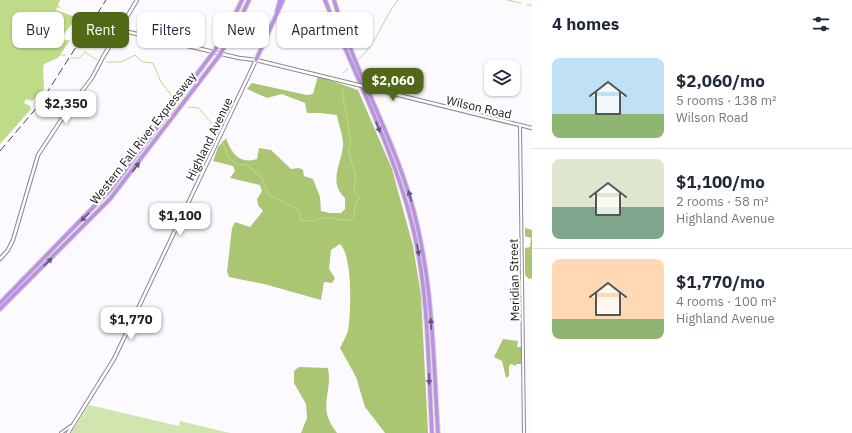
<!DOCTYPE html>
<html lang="en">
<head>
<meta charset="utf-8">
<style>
	:root { --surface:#fff; --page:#f6f6f7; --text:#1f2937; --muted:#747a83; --line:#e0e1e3; --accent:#516817 }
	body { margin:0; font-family:"IBM Plex Sans",sans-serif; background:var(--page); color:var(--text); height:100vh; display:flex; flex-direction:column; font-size:15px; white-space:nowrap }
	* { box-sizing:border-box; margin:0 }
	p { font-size:13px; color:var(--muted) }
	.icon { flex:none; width:22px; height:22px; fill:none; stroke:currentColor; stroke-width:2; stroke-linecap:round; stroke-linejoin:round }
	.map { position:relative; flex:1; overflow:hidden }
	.side { display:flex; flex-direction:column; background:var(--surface); width:320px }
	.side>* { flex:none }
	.top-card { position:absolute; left:12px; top:12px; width:380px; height:36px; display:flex; gap:8px }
	.buttons { position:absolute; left:484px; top:60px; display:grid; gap:8px }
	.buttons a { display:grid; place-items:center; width:36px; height:36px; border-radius:8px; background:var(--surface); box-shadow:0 1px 3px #0004; font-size:20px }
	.price { position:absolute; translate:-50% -34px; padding:0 9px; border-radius:8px; background:#fff; color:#222; font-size:13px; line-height:26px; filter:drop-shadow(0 1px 2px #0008) }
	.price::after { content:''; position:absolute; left:50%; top:24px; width:12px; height:9px; margin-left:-6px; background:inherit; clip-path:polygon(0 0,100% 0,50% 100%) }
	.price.current { background:var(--accent); color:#fff }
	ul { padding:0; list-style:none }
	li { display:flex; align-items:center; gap:12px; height:100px; padding:0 20px }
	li+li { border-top:1px solid var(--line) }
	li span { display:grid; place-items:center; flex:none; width:112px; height:80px; border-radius:8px; color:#555 }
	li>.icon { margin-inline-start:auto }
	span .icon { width:48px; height:48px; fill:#fffc; stroke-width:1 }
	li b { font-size:17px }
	h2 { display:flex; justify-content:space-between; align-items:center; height:48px; padding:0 20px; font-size:17px }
	.chip { padding:0 14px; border-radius:8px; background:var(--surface); box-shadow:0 1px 3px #0004; font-size:14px; line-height:36px }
	.chip.current { background:var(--accent); color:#fff }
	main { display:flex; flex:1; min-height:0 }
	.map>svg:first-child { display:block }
</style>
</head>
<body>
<main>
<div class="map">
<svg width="532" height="433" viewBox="0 0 532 433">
	<rect width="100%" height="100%" fill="#fcfafe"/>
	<path fill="#d1e6ae" d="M 89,405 L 179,426 L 180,421 L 230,433 L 71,433 Z"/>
	<g fill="#aac673">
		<path d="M 318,76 L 358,90 L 392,169 L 413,246 L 421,295 L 428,433 L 385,433 L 365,407 L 356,377 L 340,348 C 342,343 346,337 348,331 C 351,314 353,256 340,244 L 331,250 L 329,269 L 335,278 L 332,283 L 324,282 L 321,300 L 264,284 L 229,277 L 227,272 L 232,228 L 235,222 L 250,227 L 263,211 L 258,205 L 257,199 L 262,191 L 260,185 L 230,178 L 235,171 L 233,166 L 213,161 L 218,147 L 226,138 C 231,153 240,165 257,159 L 259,148 L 271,150 L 291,169 L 299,168 L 303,170 L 304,176 L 313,179 L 320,197 L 321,211 L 330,213 L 341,213 L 345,209 L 345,198 C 328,182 341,165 343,146 C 344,137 338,124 337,115 L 320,113 L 307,113 L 305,103 L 282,94 L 267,98 L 247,89 L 252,83 L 307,95 L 313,94 Z"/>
		<path d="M 525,228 L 532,230 L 532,278 L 529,279 L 525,275 L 525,248 L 530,247 L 531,238 L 525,236 Z"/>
		<path d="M 503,339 L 518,341 L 517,347 L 522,347 L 521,364 L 516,364 L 516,366 L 511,364 L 509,366 L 509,376 L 506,378 L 502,361 L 494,357 Z"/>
		<path d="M 299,367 L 328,368 C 333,395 316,406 337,433 L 301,433 L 307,418 L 306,404 L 294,383 L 294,371 Z"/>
	</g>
	<path fill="#bedb87" d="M 0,0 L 60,0 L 58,5 L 61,8 L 57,7 L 56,10 L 78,18 L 74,26 L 71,25 L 61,38 L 53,37 L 47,33 L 45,25 L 44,30 C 49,39 60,41 70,40 L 58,58 L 44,64 L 43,69 L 44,89 L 32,101 L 26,99 L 24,103 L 30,106 L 31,109 L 0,144 Z"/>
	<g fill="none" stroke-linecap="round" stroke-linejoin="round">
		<g stroke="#bedb87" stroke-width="1">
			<path d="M 507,0 L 521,3"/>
			<path d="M 527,4 L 532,6"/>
			<path d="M 60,55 L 65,55"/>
			<path d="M 71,58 L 79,58 L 85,52 L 97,60"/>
			<path d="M 359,59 C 379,40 382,20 398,0"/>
			<path d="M 107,62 L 121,62 L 135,55 L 143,62 L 153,63 L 161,82 L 172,96"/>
			<path d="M 343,73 L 348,69"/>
			<path d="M 188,107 L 199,108 L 217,130"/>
			<path d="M 222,141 L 229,158 L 238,165 L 246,164 L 262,178 L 269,195 L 299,210 L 301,220 C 314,223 315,218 326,218 C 335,218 341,220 349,221 L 355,216 L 354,210 L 359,196 L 355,193 L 354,187 L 356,177 L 348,149 L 351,144 L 342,89"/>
		</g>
		<defs>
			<g id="tertiary">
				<path d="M 520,126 L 524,433"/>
				<path d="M 61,433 L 71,426"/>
			</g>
			<g id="secondary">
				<path d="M 120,30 L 239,58 L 256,60 L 354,84"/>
				<path d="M 374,89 L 532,128"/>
				<path d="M 0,259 L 8,250 L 13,240 L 38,155 L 69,108 L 92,78 L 103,57 L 137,0"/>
				<path d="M 68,433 L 114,359 L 256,60"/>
			</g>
			<g id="motorway">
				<path d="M 325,0 C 355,76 394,149 413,228 C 429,295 428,365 432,433"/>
				<path d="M 334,0 C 353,68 390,130 410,198 C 433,274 433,354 438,433"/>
				<path d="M 277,11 L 280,0"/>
				<path d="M 215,50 L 230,25 L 242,0"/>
				<path d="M 222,51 L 238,23 L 249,0"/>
				<path d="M 256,60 L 283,0"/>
				<path d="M 0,303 L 111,189 L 212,54"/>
				<path d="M 0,309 L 110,199 L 219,56"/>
			</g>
		</defs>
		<use href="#tertiary" stroke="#8d8891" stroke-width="4"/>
		<use href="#secondary" stroke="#8d8891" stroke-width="4.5"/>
		<use href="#motorway" stroke="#d5d5d5" stroke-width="5.5"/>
		<use href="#tertiary" stroke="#fff" stroke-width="2"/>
		<use href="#secondary" stroke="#fff" stroke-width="2.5"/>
		<use href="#motorway" stroke="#bc91e2" stroke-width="3.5"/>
		<path stroke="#464448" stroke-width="1" stroke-dasharray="8 4" stroke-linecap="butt" d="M 0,151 L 39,105 L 106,0"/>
		<defs>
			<path id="secondary-bridge" d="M 354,84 L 374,89"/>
			<g id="motorway-bridge">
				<path d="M 212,54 L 215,50"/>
				<path d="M 219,56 L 222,51"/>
			</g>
		</defs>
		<use href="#secondary-bridge" stroke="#8d8891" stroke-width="4.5" stroke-linecap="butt"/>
		<use href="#motorway-bridge" stroke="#d5d5d5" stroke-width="5.5" stroke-linecap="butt"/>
		<use href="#secondary-bridge" stroke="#fff" stroke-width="2.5"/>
		<use href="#motorway-bridge" stroke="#bc91e2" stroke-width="3.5"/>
	</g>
	<defs><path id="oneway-solid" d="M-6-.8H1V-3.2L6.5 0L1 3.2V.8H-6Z"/></defs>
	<g fill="#69527d">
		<use href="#oneway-solid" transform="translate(378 127) rotate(68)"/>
		<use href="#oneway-solid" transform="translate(136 167) rotate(-53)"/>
		<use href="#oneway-solid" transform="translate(410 196) rotate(-107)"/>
		<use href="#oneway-solid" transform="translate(85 217) rotate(134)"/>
		<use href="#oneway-solid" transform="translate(418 250) rotate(79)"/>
		<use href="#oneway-solid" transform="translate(48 262) rotate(-44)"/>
		<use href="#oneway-solid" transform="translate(431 324) rotate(-93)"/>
		<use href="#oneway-solid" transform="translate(429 379) rotate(87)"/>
	</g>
	<g text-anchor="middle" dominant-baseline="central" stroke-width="4" stroke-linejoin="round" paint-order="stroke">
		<g font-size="12" fill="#161418" stroke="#fff">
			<text transform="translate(479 107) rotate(13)">Wilson Road</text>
			<text transform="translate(143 138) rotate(-52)">Western Fall River Expressway</text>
			<text transform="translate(209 139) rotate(-64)">Highland Avenue</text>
			<text transform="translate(514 280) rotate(-91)">Meridian Street</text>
		</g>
	</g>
</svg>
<div class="buttons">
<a><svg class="icon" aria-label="layers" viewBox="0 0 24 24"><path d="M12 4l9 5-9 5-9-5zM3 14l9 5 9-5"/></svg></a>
</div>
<b class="price current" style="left:393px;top:102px">$2,060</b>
<b class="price" style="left:66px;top:125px">$2,350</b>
<b class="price" style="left:180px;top:237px">$1,100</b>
<b class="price" style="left:131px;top:341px">$1,770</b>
<div class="top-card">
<a class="chip">Buy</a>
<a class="chip current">Rent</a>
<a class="chip">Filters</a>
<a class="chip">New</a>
<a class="chip">Apartment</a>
</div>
</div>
<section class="side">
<h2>4 homes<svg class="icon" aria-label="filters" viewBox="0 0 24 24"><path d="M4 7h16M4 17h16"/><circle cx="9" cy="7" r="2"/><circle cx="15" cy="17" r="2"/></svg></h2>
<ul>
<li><span style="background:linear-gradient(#bfe0f5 70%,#8fb573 0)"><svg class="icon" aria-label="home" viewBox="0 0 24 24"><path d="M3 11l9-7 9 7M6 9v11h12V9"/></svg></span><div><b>$2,060/mo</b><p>5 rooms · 138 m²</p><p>Wilson Road</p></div></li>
<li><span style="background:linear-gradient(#dfe7d0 60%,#7fa58c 0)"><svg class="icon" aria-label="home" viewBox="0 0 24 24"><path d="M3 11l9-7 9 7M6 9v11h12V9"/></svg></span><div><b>$1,100/mo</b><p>2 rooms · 58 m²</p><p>Highland Avenue</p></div></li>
<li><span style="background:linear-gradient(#ffd9b3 75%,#8fb573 0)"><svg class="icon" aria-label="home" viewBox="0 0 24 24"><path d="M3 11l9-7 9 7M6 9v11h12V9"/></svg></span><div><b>$1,770/mo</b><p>4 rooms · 100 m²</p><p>Highland Avenue</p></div></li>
</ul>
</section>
</main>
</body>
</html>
